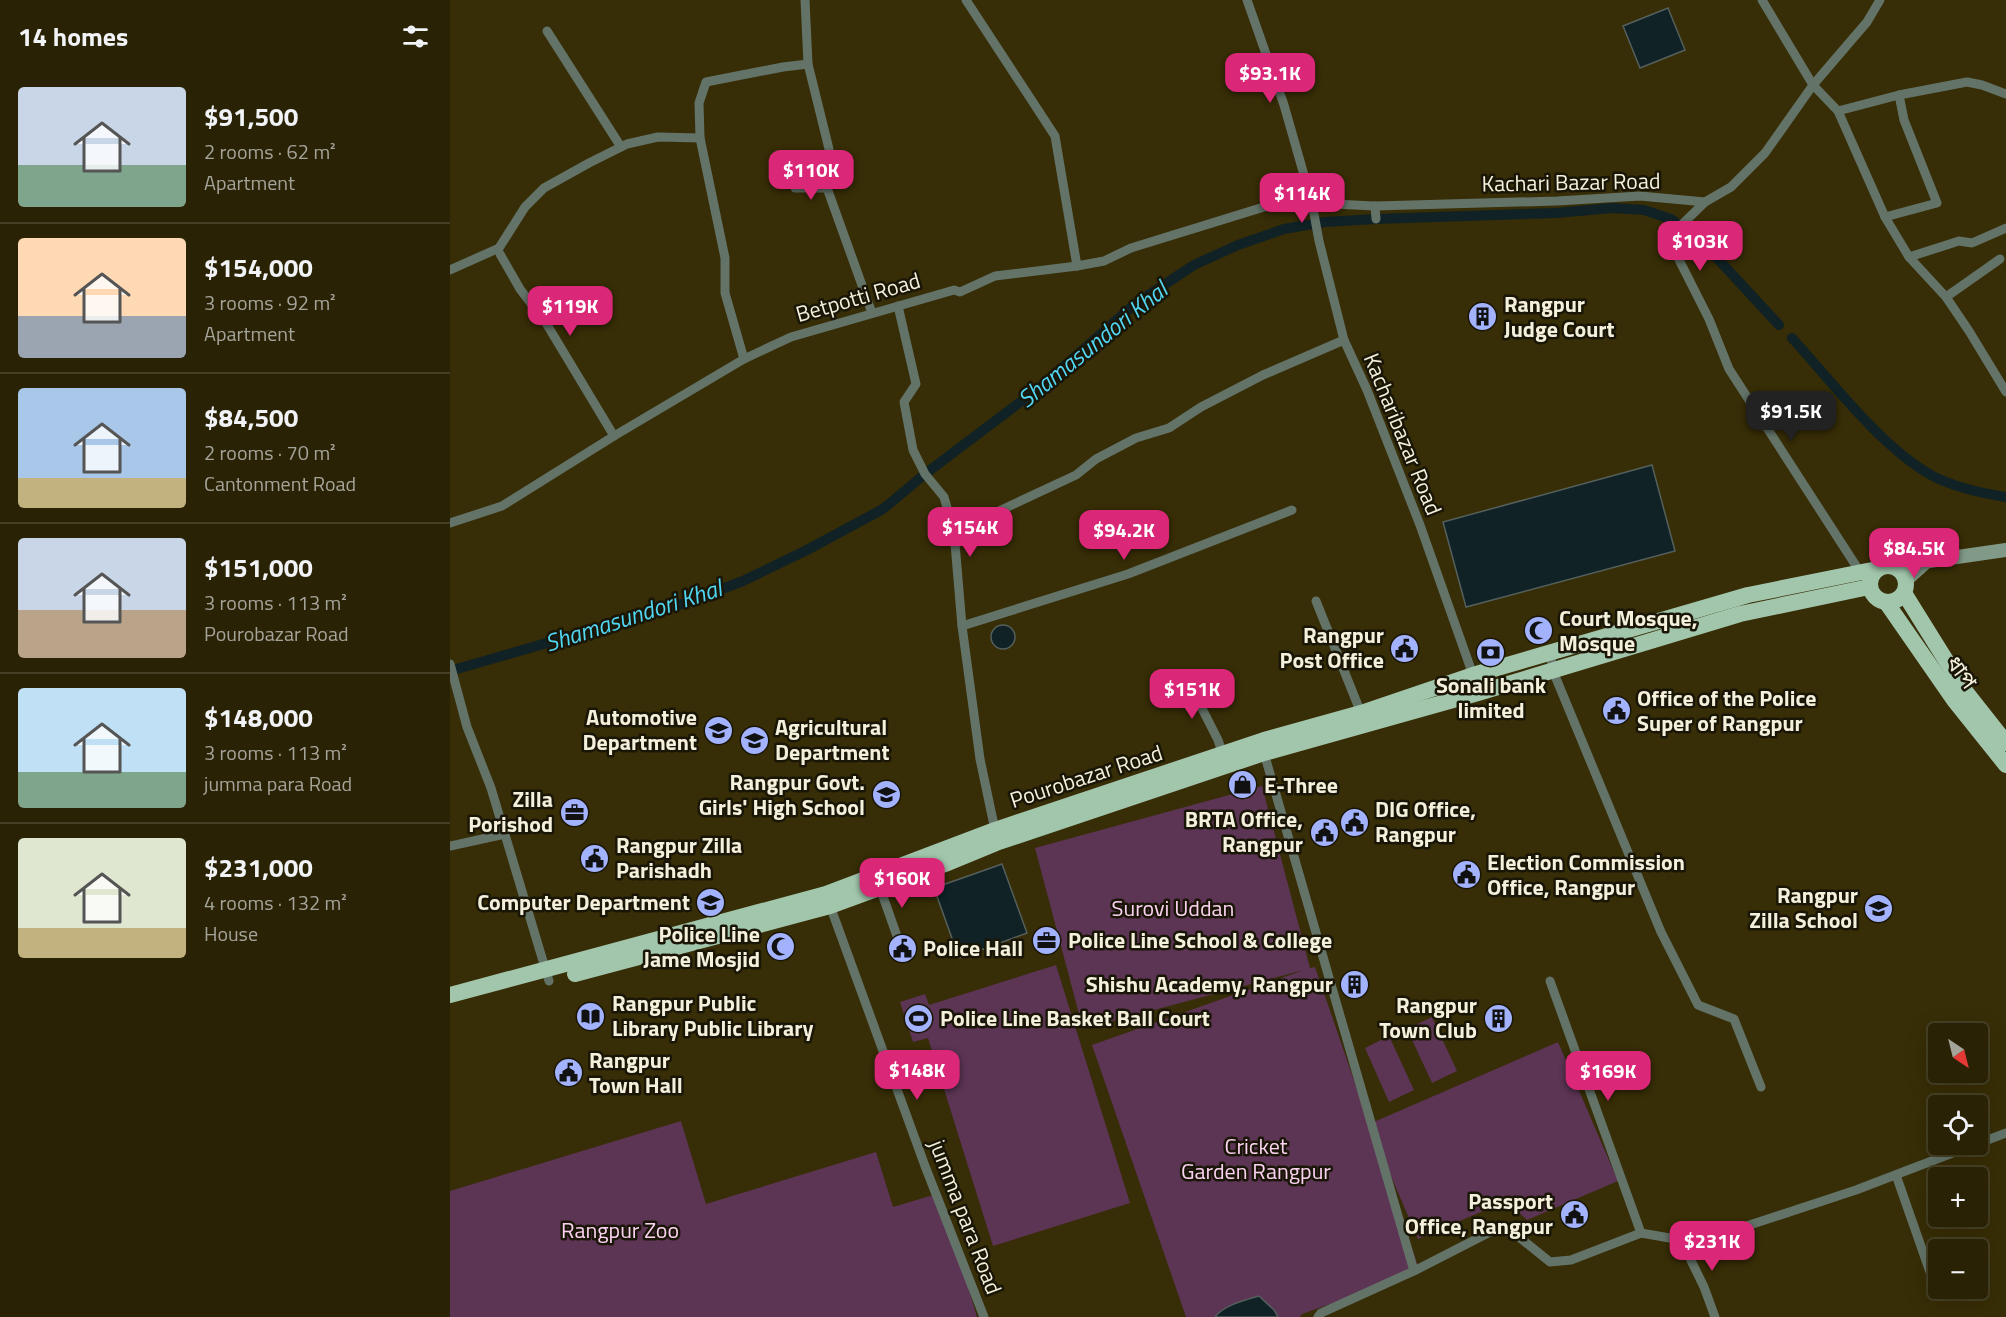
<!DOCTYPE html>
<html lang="en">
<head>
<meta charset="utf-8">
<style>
	:root { --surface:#292204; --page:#312a0e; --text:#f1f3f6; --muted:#a5a49a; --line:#453f26; --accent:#db2777 }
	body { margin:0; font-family:"Titillium Web","Noto Sans Bengali",sans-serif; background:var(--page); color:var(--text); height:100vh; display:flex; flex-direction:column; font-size:22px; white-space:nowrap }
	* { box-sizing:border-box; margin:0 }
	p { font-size:20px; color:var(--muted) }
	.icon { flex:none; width:33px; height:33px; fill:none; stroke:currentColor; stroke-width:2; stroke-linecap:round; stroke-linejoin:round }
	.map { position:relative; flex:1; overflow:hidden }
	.details { display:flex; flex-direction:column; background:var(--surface); width:450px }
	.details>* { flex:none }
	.needle { width:39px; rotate:145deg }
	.buttons { position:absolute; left:1478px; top:1023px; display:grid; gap:12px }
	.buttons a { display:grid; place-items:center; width:60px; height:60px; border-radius:6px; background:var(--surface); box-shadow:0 6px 24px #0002,0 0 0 2px var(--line); font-size:30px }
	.price { position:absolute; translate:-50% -51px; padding:0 14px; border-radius:12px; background:var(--accent); color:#fff; font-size:20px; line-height:39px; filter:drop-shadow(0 2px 3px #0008) }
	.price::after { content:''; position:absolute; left:50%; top:36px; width:18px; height:14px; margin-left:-9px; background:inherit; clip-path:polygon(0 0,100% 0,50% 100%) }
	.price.selected { background:#222; color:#fff }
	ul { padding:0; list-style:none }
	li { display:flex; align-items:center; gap:18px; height:150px; padding:0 18px }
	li+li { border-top:2px solid var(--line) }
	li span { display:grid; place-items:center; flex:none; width:168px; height:120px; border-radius:6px; color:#555 }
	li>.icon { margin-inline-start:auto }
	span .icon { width:72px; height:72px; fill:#fffc; stroke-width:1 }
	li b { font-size:26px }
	h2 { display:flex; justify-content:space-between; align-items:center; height:72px; padding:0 18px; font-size:26px }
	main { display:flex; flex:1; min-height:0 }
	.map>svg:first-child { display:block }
</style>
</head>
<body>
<main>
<section class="details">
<h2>14 homes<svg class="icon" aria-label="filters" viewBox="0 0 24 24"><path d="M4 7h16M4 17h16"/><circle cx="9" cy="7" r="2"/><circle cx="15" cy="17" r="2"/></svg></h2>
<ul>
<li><span style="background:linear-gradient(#c9d6e8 65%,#7fa58c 0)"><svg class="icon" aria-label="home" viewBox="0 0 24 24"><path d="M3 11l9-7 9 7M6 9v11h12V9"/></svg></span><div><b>$91,500</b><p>2 rooms · 62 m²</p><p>Apartment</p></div></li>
<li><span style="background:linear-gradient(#ffd9b3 65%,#9aa5b1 0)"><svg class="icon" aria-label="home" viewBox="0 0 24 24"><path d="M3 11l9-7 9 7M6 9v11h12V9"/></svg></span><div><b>$154,000</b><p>3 rooms · 92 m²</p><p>Apartment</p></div></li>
<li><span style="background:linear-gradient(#a9c7e8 75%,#c2b280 0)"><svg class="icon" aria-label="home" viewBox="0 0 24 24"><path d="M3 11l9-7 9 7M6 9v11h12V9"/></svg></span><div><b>$84,500</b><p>2 rooms · 70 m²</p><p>Cantonment Road</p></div></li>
<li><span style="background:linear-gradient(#c9d6e8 60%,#b9a48a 0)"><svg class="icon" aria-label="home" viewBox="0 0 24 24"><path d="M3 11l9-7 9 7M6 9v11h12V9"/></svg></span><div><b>$151,000</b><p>3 rooms · 113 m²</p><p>Pourobazar Road</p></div></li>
<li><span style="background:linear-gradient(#bfe0f5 70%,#7fa58c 0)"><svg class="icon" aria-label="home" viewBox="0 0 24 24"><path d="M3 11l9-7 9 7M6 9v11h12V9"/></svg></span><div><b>$148,000</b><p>3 rooms · 113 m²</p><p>jumma para Road</p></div></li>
<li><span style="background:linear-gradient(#dfe7d0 75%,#c2b280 0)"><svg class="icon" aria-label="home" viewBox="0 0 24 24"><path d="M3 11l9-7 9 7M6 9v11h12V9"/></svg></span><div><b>$231,000</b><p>4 rooms · 132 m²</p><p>House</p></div></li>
</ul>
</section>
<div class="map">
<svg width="1556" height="1317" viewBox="0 0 1556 1317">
	<rect width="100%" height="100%" fill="#372d06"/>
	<g fill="#5c3454">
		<path d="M 812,786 L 860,968 L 865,967 L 919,1124 L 1108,1042 L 1168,1181 L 1077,1220 L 1056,1201 L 968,1239 L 928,1146 L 970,1272 L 852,1314 L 850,1317 L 736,1317 L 642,1045 L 854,970 L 633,1029 L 585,848 Z"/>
		<path d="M 606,965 L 680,1203 L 543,1246 L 478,1038 L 463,1042 L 450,1002 L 475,994 L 479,1005 Z"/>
		<path d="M 982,1017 L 1007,1071 L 982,1083 L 957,1029 Z"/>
		<path d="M 939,1036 L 964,1090 L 939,1102 L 915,1048 Z"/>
		<path d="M 231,1121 L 256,1204 L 426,1152 L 443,1207 L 490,1193 L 527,1317 L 0,1317 L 0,1191 Z"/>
	</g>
	<g fill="#102226" stroke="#55605c" stroke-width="1.5">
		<path d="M 1218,8 L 1235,50 L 1190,68 L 1173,26 Z"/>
		<path d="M 1202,465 L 1225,551 L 1016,607 L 993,522 Z"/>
		<circle cx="553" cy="637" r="12"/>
		<path d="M 552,864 L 577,933 L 509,958 L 484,888 Z"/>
		<path d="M 809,1296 L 824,1310 L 828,1317 L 765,1317 C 774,1305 795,1300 809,1296 Z"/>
	</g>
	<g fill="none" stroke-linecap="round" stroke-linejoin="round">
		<g stroke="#102226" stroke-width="10">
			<path d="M 1342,338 C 1382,382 1430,446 1481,475 C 1503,487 1530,493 1556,497"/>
			<path d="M 0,671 L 235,603 L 293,581 L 357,550 L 433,509 L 475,474 L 589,388 L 685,304 L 744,265 L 788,245 L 834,229 L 874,222 L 926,219 L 1106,213 L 1162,208 L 1194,210 L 1221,219 L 1254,244 L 1329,325"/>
		</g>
		<g stroke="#637368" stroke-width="9">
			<path d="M 355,0 L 358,64 L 379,149 L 377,188 L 422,313"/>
			<path d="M 516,0 L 605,136 L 627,266"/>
			<path d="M 797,0 L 834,105 L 862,203 L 869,241 L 894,340 L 917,390 L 970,525 L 1023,675"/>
			<path d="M 1312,0 L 1363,85 L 1388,111 L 1435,217 L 1459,257 L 1496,297 L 1519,331 L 1556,392"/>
			<path d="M 97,31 L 171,147"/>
			<path d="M 1388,111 L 1449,95 L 1517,82 L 1532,85 L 1556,94"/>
			<path d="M 345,188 L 377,188"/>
			<path d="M 1255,202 L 1218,238 L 1259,319 L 1279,369 L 1410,572"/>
			<path d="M 862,203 L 925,206 L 1107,201 L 1190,196 L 1255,202 L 1281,187 L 1315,153 L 1363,85 L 1417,22 L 1430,0"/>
			<path d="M 925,206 L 926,219"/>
			<path d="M 1435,217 L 1487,203 L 1454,120 L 1449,95"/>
			<path d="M 50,254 L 70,289 L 96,323 L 164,436"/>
			<path d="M 1459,257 L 1509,241 L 1522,243 L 1556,228"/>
			<path d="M 0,270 L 49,248 L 75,207 L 94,188 L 139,163 L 177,144 L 208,137 L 250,138"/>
			<path d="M 1496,297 L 1550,259"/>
			<path d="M 448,306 L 466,384 L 454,402 L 463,450 L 475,474 L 494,497 L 504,532 L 512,626 L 530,759 L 545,830"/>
			<path d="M 294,359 L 275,293 L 275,258 L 250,138 L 249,103 L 256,82 L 333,67 L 358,64"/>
			<path d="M 0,523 L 52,506 L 164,436 L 294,359 L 341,337 L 504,290 L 510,292 L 545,276 L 627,266 L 654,261 L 681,248 L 859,193"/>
			<path d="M 504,532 L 626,475 L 646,459 L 686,438 L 719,428 L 751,407 L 813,375 L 894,340"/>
			<path d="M 866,601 L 911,713"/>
			<path d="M 512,626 L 678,574 L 842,510"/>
			<path d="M 1100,652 L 1103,671 L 1211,932 L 1248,1005 L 1284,1019 L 1311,1087"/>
			<path d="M 0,664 L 17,727 L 41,788 L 99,981"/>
			<path d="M 735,675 L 768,740 L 773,755"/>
			<path d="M 814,753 L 964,1271"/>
			<path d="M 0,846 L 55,834"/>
			<path d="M 430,888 L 448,939"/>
			<path d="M 379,903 L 475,1166 L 534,1317"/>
			<path d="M 1100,981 L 1191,1233"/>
			<path d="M 1527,1144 L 1556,1133"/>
			<path d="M 1446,1175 L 1487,1292"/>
			<path d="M 1231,1240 L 1254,1287 L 1265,1317"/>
			<path d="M 868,1317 L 871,1313 L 964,1271 L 1044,1230 L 1064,1233 L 1100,1262 L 1121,1260 L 1191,1233 L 1231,1240 L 1257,1239 L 1406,1190 L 1526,1144"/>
		</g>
		<g stroke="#819a88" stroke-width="14">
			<path d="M 1445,566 L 1556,550"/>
			<path d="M 1456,580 L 1478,560"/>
		</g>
		<g stroke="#a2c6ac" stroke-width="16">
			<circle cx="1438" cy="584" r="18"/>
			<path d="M 1454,593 L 1515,691 L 1556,743"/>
			<path d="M 1436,602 L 1504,700 L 1556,765"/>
			<path d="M 125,974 L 380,906 L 495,864 L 546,843 L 814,753 L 1028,693 L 1290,614 L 1419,587"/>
			<path d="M 0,995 L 376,894 L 545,830 L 814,740 L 911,713 L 1023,675 L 1298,595 L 1427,569"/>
		</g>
	</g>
	<defs>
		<symbol id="building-disc" viewBox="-11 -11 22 22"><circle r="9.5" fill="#a3b2fd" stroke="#1a1607"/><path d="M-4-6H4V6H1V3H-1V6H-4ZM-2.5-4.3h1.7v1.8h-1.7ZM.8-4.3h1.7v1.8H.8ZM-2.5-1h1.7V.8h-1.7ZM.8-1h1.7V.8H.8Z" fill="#111"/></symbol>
		<symbol id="mosque-disc" viewBox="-11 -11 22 22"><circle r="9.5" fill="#a3b2fd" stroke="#1a1607"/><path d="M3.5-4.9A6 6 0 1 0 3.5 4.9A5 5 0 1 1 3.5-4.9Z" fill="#111"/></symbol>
		<symbol id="civic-disc" viewBox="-11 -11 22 22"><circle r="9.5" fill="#a3b2fd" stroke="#1a1607"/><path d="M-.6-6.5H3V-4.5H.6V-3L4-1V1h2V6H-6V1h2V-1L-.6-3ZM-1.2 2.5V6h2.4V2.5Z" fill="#111"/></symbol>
		<symbol id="bank-disc" viewBox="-11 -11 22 22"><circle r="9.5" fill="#a3b2fd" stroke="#1a1607"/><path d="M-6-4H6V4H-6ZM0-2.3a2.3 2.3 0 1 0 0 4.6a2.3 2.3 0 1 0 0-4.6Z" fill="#111"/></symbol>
		<symbol id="school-disc" viewBox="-11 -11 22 22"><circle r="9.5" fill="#a3b2fd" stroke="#1a1607"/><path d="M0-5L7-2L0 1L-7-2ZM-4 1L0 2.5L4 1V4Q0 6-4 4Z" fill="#111"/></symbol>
		<symbol id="shop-disc" viewBox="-11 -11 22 22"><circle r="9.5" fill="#a3b2fd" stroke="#1a1607"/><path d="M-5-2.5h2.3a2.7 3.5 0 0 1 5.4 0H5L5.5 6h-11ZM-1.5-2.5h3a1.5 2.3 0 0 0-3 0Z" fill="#111"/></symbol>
		<symbol id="office-disc" viewBox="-11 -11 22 22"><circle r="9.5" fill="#a3b2fd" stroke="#1a1607"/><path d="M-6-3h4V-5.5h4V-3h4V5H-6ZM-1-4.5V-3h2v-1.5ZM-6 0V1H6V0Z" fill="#111"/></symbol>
		<symbol id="library-disc" viewBox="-11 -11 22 22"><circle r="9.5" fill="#a3b2fd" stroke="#1a1607"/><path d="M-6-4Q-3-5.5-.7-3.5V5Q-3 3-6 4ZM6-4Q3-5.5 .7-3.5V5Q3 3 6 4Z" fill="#111"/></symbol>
		<symbol id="stadium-disc" viewBox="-11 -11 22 22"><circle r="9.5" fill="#a3b2fd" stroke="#1a1607"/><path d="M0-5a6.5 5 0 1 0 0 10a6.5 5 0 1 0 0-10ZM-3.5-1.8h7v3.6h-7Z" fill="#111"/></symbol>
	</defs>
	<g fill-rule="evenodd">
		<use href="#building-disc" x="1016" y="300" width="33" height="33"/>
		<use href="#mosque-disc" x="1072" y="614" width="33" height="33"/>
		<use href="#civic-disc" x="938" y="632" width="33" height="33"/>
		<use href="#bank-disc" x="1024" y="636" width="33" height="33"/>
		<use href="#civic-disc" x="1150" y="694" width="33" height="33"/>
		<use href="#school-disc" x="252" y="714" width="33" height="33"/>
		<use href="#school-disc" x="288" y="724" width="33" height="33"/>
		<use href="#shop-disc" x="776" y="768" width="33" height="33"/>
		<use href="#school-disc" x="420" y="778" width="33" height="33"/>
		<use href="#office-disc" x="108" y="796" width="33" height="33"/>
		<use href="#civic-disc" x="888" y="806" width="33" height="33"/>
		<use href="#civic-disc" x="858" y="816" width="33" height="33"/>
		<use href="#civic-disc" x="128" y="842" width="33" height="33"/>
		<use href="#civic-disc" x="1000" y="858" width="33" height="33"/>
		<use href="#school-disc" x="244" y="886" width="33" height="33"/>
		<use href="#school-disc" x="1412" y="892" width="33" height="33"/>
		<use href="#office-disc" x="580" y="924" width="33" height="33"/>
		<use href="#mosque-disc" x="314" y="930" width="33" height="33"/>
		<use href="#civic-disc" x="436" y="932" width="33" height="33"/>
		<use href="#building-disc" x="888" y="968" width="33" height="33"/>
		<use href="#library-disc" x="124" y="1000" width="33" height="33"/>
		<use href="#stadium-disc" x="452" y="1002" width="33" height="33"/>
		<use href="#building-disc" x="1032" y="1002" width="33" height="33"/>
		<use href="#civic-disc" x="102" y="1056" width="33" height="33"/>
		<use href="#civic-disc" x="1108" y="1198" width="33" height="33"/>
	</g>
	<g text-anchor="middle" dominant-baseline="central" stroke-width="5" stroke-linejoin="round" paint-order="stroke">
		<g font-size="22" fill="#f5f0db" stroke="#1a1607">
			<text transform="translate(1121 182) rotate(-1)">Kachari Bazar Road</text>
			<text transform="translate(408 297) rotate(-16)">Betpotti Road</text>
			<text transform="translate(953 434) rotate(68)">Kacharibazar Road</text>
			<text transform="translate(1512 672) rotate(54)">ধাপ</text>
			<text transform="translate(636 776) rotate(-18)">Pourobazar Road</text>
			<text transform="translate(516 1217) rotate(69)">jumma para Road</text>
		</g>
		<g font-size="22" font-weight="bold" fill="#f5f0db" stroke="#1a1607" text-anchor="start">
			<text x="1054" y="304">Rangpur<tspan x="1054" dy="25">Judge Court</tspan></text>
			<text x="1109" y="618">Court Mosque,<tspan x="1109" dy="25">Mosque</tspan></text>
			<text x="934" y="635" text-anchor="end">Rangpur<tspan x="934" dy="25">Post Office</tspan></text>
			<text x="1041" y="685" text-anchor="middle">Sonali bank<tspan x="1041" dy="25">limited</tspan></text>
			<text x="1187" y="698">Office of the Police<tspan x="1187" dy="25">Super of Rangpur</tspan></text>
			<text x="247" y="717" text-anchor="end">Automotive<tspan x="247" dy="25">Department</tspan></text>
			<text x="325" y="727">Agricultural<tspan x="325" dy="25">Department</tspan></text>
			<text x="415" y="782" text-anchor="end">Rangpur Govt.<tspan x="415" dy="25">Girls' High School</tspan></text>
			<text x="814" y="785">E-Three</text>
			<text x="103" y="799" text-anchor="end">Zilla<tspan x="103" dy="25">Porishod</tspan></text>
			<text x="925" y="809">DIG Office,<tspan x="925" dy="25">Rangpur</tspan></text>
			<text x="853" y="819" text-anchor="end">BRTA Office,<tspan x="853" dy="25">Rangpur</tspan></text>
			<text x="166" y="845">Rangpur Zilla<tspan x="166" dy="25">Parishadh</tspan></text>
			<text x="1037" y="862">Election Commission<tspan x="1037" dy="25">Office, Rangpur</tspan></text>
			<text x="1408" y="895" text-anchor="end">Rangpur<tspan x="1408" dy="25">Zilla School</tspan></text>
			<text x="240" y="902" text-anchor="end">Computer Department</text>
			<text x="310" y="934" text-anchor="end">Police Line<tspan x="310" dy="25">Jame Mosjid</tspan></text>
			<text x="618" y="940">Police Line School &amp; College</text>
			<text x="473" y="948">Police Hall</text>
			<text x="883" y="984" text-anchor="end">Shishu Academy, Rangpur</text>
			<text x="162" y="1003">Rangpur Public<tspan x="162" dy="25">Library Public Library</tspan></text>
			<text x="1027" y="1005" text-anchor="end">Rangpur<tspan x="1027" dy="25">Town Club</tspan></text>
			<text x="490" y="1018">Police Line Basket Ball Court</text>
			<text x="139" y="1060">Rangpur<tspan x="139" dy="25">Town Hall</tspan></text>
			<text x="1103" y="1201" text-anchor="end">Passport<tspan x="1103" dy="25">Office, Rangpur</tspan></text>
		</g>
		<g font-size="22" fill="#fbd2f1" stroke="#1a1607">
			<text x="723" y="908">Surovi Uddan</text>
			<text x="806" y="1146">Cricket<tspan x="806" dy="25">Garden Rangpur</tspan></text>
			<text x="170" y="1230">Rangpur Zoo</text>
		</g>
		<g font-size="24" font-style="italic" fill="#51d7f4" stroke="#1a1607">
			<text transform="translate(642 344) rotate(-39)">Shamasundori Khal</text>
			<text transform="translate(183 615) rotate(-18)">Shamasundori Khal</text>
		</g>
	</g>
</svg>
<div class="buttons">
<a><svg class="needle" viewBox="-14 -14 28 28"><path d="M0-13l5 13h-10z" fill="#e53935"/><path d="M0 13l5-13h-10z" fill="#a5a49a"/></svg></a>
<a><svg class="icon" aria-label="locate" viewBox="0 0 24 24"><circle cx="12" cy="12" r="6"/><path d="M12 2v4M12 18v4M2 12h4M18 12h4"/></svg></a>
<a>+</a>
<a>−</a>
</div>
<b class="price" style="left:820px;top:104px">$93.1K</b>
<b class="price" style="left:361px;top:201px">$110K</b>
<b class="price" style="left:852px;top:224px">$114K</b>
<b class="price" style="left:1250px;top:272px">$103K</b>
<b class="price" style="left:120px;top:337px">$119K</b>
<b class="price selected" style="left:1341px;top:442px">$91.5K</b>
<b class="price" style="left:520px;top:558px">$154K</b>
<b class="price" style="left:674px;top:561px">$94.2K</b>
<b class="price" style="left:1464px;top:579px">$84.5K</b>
<b class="price" style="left:742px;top:720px">$151K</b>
<b class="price" style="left:452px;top:909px">$160K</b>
<b class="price" style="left:467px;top:1101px">$148K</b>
<b class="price" style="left:1158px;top:1102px">$169K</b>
<b class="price" style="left:1262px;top:1272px">$231K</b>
</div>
</main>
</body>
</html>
